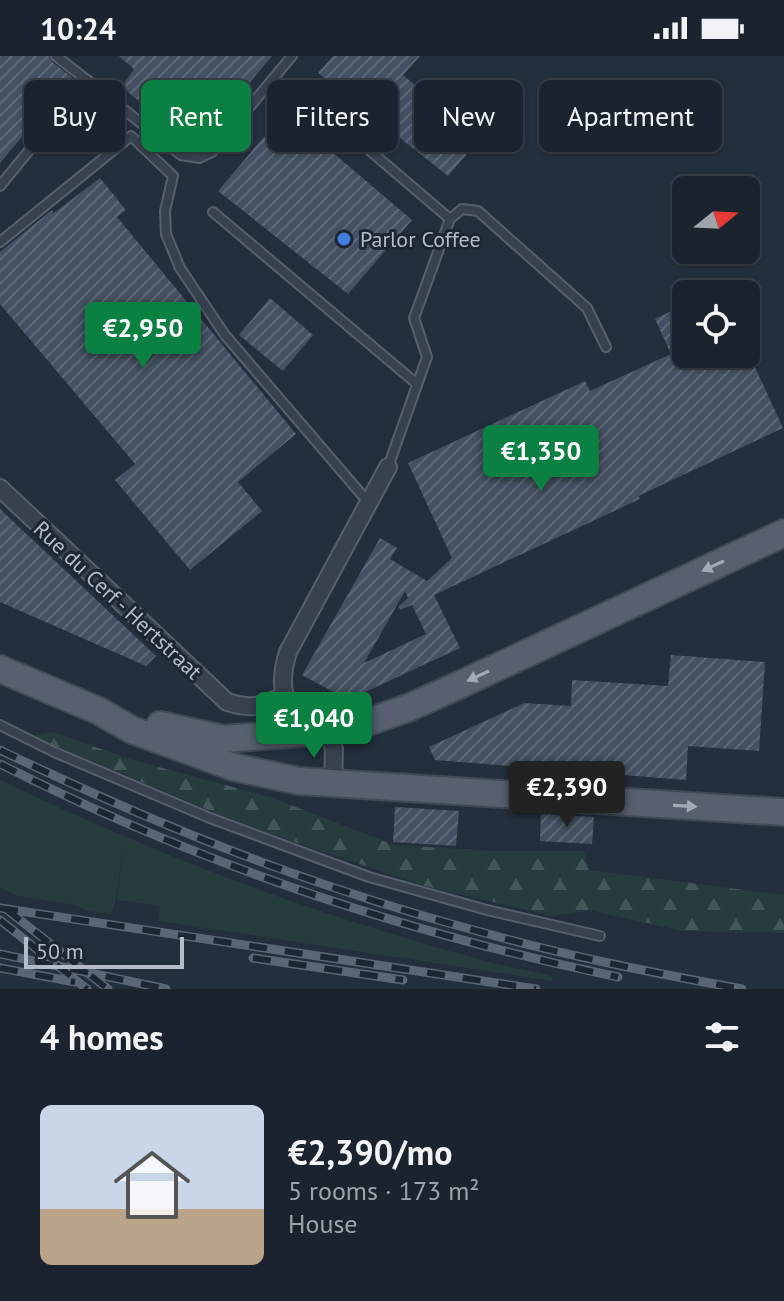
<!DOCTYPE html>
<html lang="en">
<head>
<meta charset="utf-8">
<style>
	:root { --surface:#1b232e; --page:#242b36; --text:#f1f3f6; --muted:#a0a4aa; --line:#39404a; --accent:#0b8043 }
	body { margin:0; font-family:"PT Sans",sans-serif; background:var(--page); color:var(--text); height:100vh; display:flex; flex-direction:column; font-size:30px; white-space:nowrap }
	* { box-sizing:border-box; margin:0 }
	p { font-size:26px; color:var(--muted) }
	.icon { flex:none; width:44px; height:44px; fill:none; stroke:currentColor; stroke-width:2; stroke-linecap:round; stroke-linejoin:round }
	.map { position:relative; height:933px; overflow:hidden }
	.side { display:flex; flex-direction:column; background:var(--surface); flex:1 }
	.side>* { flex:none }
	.guide { position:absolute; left:24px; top:24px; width:736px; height:72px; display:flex; gap:16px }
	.needle { width:52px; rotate:72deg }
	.tools { position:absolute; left:672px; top:120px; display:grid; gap:16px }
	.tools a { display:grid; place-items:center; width:88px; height:88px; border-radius:12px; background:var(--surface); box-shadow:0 2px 6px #0004,0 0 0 2px var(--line); font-size:40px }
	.scale { position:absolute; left:24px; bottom:20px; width:160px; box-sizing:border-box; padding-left:8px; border:4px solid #b4bcc9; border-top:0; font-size:22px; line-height:28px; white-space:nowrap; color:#b4bcc9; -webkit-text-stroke:6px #1d2633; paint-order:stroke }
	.price { position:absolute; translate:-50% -68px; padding:0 18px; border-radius:8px; background:var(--accent); color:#fff; font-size:26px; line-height:52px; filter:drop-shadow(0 2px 4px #0008) }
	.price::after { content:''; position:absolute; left:50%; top:48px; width:24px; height:18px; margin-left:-12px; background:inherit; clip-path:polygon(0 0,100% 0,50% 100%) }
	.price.active { background:#222; color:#fff }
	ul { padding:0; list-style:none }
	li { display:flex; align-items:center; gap:24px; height:200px; padding:0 40px }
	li+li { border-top:2px solid var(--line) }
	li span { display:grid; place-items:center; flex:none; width:224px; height:160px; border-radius:12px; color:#555 }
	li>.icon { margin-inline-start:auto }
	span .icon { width:96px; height:96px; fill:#fffc; stroke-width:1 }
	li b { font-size:34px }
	h2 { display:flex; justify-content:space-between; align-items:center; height:96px; padding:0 40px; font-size:34px }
	.tag { padding:0 28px; border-radius:12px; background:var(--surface); box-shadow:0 2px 6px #0004,0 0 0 2px var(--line); font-size:28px; line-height:72px }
	.tag.active { background:var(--accent); color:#fff }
	.status { display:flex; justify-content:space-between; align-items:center; height:56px; padding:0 40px; background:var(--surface); direction:ltr }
	.status svg { height:22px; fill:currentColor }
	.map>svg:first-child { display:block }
</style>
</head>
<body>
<div class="status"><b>10:24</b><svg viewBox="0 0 49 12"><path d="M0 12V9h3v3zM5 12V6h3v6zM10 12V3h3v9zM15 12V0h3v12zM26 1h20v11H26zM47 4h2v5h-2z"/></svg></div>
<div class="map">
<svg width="784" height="933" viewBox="0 0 784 933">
	<defs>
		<pattern id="forest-firs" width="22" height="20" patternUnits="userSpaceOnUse" patternTransform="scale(2)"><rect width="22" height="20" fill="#263c3f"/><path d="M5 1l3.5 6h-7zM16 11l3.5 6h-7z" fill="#435659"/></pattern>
		<pattern id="building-hatch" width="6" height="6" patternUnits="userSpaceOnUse" patternTransform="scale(2)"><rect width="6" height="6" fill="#455162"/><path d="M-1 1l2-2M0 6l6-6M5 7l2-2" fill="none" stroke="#5d6877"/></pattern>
	</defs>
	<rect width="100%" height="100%" fill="#242f3e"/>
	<path fill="#263c3f" d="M 0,724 C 129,786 262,839 399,880 C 446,894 493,909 541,917 L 553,921 L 552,925 L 159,865 L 160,850 L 117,844 L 124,789 L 115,848 L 111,858 L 88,855 L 76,849 L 18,840 L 0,831 Z"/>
	<path fill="url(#forest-firs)" d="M 53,676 L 129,703 L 270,741 L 394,789 L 491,795 L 584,795 L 589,814 L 784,839 L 784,877 L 683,875 L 589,854 L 552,860 L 425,830 L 247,770 L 32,680 Z"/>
	<g fill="url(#building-hatch)" fill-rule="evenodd">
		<path d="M 0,0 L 49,0 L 52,6 L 72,21 L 0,107 Z"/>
		<path d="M 119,0 L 272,0 L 195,92 L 122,31 L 134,13 Z"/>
		<path d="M 333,0 L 420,0 L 403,19 L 479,84 L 448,120 L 318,17 Z"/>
		<path d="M 285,56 L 412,164 L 348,238 L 218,135 Z"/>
		<path d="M 100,122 L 126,154 L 117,161 L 296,378 L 238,426 L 262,455 L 190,514 L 115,424 L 135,408 L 0,248 L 0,196 L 52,154 L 54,157 Z"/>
		<path d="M 270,242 L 313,279 L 283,315 L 239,279 Z"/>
		<path d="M 686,248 L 686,298 L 749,298 L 783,372 L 638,440 L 640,443 L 434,539 L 460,592 L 350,643 L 345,642 L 302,619 L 380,482 L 397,492 L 390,503 L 427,525 L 452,502 L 408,407 L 585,325 L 590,335 L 671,298 L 655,263 ZM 405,535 L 408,542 L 398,551 L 400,554 L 412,549 L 426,578 L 364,607 Z"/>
		<path d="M 0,453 L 156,600 L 146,610 L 0,546 Z"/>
		<path d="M 671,599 L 765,606 L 759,695 L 688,690 L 686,724 L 435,704 L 429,691 L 524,647 L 571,650 L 572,624 L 668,630 Z"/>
		<path d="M 395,751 L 459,755 L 456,790 L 393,786 Z"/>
		<path d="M 541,758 L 594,761 L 592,788 L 540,785 Z"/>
	</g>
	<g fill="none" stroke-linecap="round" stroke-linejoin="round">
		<defs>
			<g id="service">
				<path d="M 87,24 L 181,99 L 199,102 L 212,96 L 292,0"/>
				<path d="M 314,47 L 450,163"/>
				<path d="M 0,130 L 87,24 L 56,0"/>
				<path d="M 213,156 L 417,328"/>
				<path d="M 0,186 L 131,80 L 173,120 L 165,155 L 166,178 L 180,212 L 225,279 L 368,446"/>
				<path d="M 388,411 L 427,301 L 414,262 L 450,163 L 462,153 L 478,155 L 587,252 L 606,291"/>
				<path d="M 0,669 L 54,696 L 210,762 L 369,821 L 487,854 L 600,880"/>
			</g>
			<g id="minor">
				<path d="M 0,432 L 227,646 C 253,654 260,650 284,640"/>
				<path d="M 333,729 L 334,693 L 328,675 C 288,656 274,641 288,596 L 388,411"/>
			</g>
			<g id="primary">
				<path d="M 0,613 L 99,655 L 132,674 L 233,711 L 299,725 L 784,756"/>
				<path d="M 160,669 L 224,683 L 328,675 L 362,668 L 408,652 L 457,630 L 784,477"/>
			</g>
		</defs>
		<use href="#service" stroke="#565f6c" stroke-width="12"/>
		<use href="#minor" stroke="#565f6c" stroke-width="20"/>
		<use href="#primary" stroke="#414a57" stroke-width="30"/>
		<use href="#service" stroke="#38414e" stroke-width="8"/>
		<use href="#minor" stroke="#38414e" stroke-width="16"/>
		<use href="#primary" stroke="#56606e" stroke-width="26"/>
		<defs>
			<g id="rail">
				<path d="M 0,694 C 155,769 315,832 481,876 C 567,900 654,917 742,933"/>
				<path d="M 0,708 C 195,806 404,877 618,921"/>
				<path d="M 0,852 L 536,933"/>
				<path d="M 6,853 L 108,933"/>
				<path d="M 0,864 L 87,933"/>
				<path d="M 0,898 L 166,933"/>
				<path d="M 253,902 L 403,924"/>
				<path d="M 0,912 L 75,926"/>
			</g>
		</defs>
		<use href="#rail" stroke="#5a6575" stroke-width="9"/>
		<use href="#rail" stroke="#1d2633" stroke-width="6" stroke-dasharray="18" stroke-linecap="butt"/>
	</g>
	<defs><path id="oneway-solid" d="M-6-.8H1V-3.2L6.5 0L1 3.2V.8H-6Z" transform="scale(2)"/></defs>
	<g fill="#a1aab7">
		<use href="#oneway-solid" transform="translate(713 510) rotate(155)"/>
		<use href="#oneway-solid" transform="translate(478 620) rotate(155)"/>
		<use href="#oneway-solid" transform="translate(685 750) rotate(3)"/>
	</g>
	<circle fill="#3f7fe0" stroke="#1d2633" stroke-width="3" cx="344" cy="183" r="8"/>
	<g text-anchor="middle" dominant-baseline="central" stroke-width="6" stroke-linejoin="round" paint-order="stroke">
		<g font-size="22" fill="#b4bcc9" stroke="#1d2633" text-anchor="start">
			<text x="360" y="183">Parlor Coffee</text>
		</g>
		<g font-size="22" fill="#b4bcc9" stroke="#1d2633">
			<text transform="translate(118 544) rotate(43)">Rue du Cerf - Hertstraat</text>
		</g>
	</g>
</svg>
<div class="tools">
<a><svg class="needle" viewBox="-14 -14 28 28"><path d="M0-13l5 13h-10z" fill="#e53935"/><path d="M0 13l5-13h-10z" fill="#a0a4aa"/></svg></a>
<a><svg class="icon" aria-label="locate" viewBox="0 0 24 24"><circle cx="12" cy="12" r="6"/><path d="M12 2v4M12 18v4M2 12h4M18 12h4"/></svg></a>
</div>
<div class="scale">50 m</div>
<b class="price" style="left:143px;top:314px">€2,950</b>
<b class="price" style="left:541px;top:437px">€1,350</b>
<b class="price" style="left:314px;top:704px">€1,040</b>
<b class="price active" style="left:567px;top:773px">€2,390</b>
<div class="guide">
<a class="tag">Buy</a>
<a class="tag active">Rent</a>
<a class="tag">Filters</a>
<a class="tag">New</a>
<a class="tag">Apartment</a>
</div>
</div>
<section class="side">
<h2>4 homes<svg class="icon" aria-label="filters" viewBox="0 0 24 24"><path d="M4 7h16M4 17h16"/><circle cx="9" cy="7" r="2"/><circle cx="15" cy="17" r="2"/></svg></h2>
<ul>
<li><span style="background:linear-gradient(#c9d6e8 65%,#b9a48a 0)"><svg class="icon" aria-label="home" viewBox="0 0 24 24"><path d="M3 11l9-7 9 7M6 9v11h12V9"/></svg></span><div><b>€2,390/mo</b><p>5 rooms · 173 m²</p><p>House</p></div></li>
</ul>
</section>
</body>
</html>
